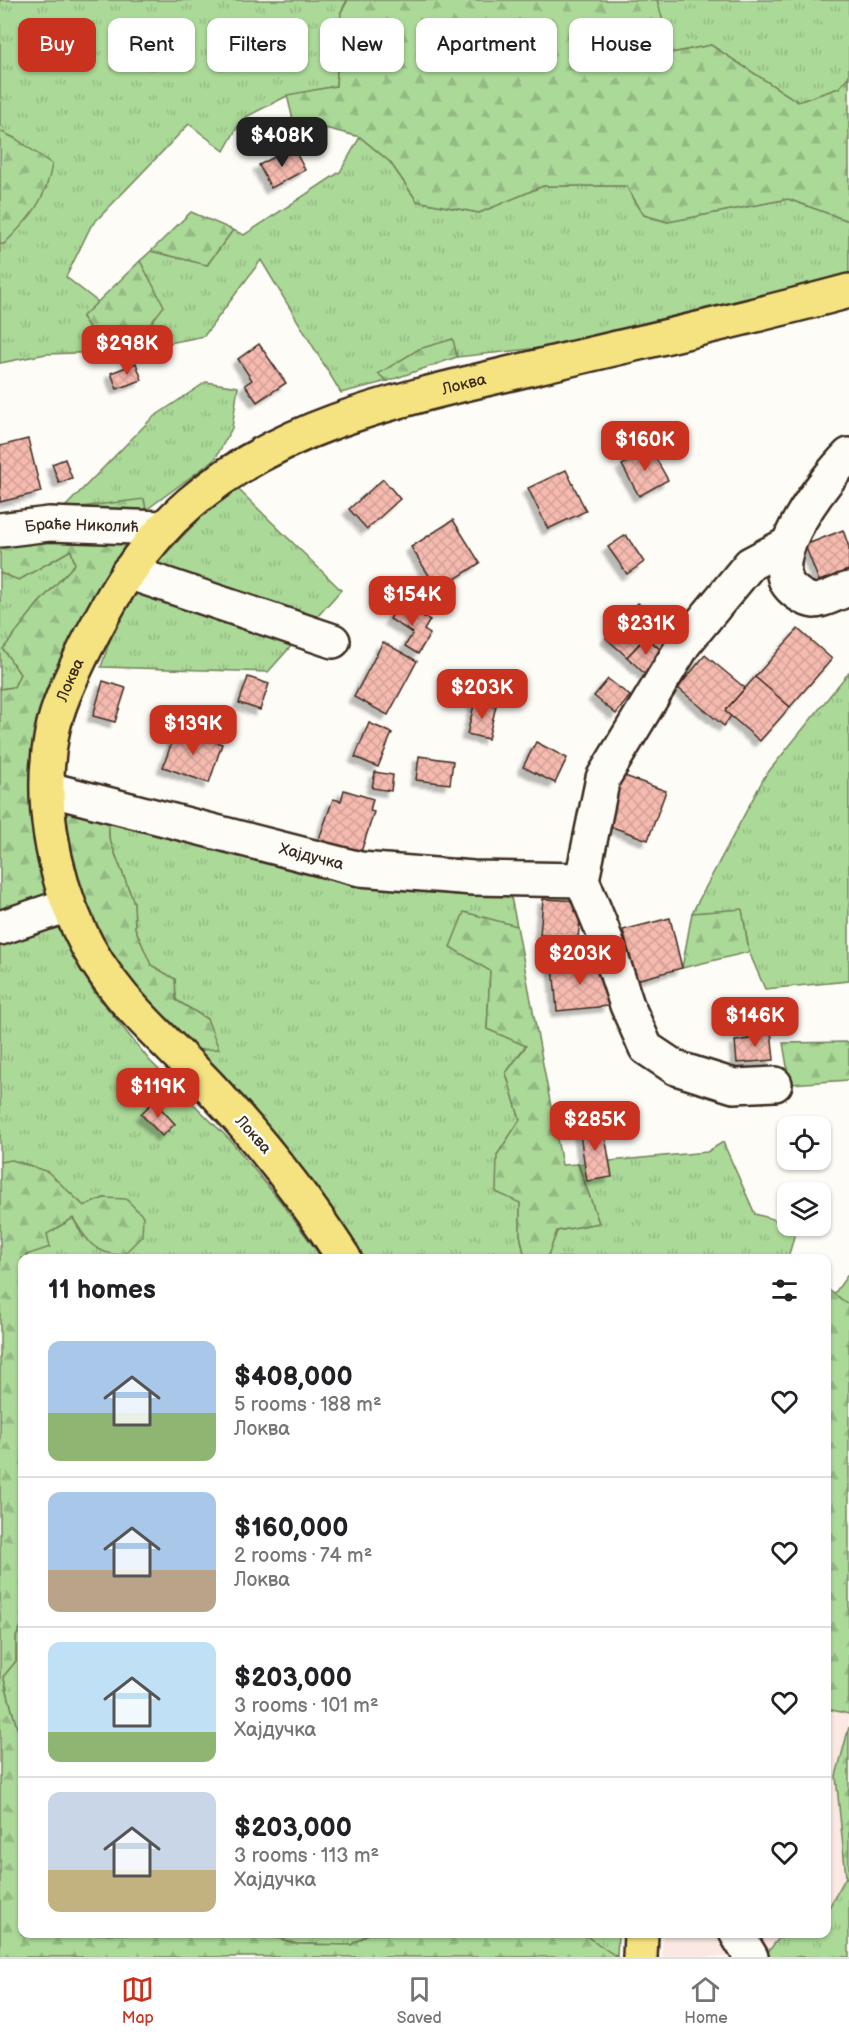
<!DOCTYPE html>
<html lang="en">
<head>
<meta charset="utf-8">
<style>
	:root { --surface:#fff; --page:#f2f2f2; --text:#202124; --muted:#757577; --line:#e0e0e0; --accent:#c8321e }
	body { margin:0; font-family:"Balsamiq Sans",sans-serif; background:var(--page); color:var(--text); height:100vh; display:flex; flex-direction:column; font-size:22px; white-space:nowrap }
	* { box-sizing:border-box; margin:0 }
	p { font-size:20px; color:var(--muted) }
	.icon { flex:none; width:33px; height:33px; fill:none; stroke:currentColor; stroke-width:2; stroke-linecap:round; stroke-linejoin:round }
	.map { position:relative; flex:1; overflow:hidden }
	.panel { position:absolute; left:18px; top:1254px; width:813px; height:684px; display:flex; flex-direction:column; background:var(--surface); border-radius:12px; box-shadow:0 2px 4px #0004 }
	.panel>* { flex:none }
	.guide { position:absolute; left:18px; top:18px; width:813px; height:54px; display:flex; gap:12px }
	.buttons { position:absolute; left:777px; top:1116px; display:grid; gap:12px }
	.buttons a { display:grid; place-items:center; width:54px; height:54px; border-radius:12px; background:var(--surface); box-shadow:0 2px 4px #0004; font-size:30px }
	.price { position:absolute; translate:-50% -51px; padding:0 14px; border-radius:12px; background:var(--accent); color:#fff; font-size:20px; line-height:39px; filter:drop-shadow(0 2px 3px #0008) }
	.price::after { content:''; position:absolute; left:50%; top:36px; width:18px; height:14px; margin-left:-9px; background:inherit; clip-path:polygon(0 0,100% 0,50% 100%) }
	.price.on { background:#222; color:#fff }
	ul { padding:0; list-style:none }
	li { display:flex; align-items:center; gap:18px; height:150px; padding:0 30px }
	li+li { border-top:2px solid var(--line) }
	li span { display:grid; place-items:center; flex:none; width:168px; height:120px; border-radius:12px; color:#555 }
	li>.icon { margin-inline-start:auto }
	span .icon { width:72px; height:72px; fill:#fffc; stroke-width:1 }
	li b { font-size:26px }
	h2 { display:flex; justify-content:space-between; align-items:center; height:72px; padding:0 30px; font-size:26px }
	.pill { padding:0 21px; border-radius:12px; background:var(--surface); box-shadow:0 2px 4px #0004; font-size:21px; line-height:54px }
	.pill.on { background:var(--accent); color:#fff }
	.tabs { display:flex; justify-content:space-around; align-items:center; height:84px; border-top:2px solid var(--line); background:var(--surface); font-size:16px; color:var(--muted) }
	.tabs a { display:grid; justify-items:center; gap:3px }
	.tabs .on { color:var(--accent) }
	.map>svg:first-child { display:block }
</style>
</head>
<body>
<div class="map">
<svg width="849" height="1957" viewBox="0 0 849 1957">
	<defs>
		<pattern id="grass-tufts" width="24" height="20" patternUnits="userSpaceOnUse" patternTransform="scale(1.5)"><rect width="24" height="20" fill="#abd998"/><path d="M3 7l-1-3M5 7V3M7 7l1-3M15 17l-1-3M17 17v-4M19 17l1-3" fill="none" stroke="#94ba83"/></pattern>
		<pattern id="forest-firs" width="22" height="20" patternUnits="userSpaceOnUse" patternTransform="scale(1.5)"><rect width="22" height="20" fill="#abd998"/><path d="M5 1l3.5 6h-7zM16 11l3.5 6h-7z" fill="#94ba83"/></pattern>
		<pattern id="building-cross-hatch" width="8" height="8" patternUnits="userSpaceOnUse" patternTransform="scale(1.5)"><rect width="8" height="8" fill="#f5bab0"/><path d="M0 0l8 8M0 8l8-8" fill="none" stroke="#d3a097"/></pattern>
		<filter id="shadow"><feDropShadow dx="-5.5" dy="5.5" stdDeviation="1.5" flood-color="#0004"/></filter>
	</defs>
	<rect width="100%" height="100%" fill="#fdfcf7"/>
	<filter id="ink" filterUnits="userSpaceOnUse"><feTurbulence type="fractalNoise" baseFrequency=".0167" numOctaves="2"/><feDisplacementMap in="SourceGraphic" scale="12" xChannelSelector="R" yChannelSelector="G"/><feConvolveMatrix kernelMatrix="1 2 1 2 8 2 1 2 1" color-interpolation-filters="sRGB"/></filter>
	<g filter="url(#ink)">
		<g fill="#fbe8e2">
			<path d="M 826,1709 L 849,1714 L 849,1727 L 836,1776 L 846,1877 L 827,1911 Z"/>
			<path d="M 663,1934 L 726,1934 L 758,1957 L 662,1957 Z"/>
			<path d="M 738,1934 L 782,1934 L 764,1957 Z"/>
		</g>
		<g fill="url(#grass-tufts)" stroke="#73825b" stroke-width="1.5">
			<path d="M 0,0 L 347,0 L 341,12 L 336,86 L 287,96 L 242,119 L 224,151 L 189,124 L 91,226 L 66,277 L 98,302 L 82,317 L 106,352 L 46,354 L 0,363 L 0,244 L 4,244 L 16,139 L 0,131 Z"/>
			<path d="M 657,0 L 849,0 L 849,76 L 839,88 L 798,102 L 711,45 L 671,53 Z"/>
			<path d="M 360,137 L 390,162 L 417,201 L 479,213 L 543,186 L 626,186 L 644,215 L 667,222 L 788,199 L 849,221 L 849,280 L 575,344 L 457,357 L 452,339 L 379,374 L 388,381 L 341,393 L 261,260 L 204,336 L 130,351 L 163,306 L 140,261 L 151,251 L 207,265 L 233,230 L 244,235 L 340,172 Z"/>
			<path d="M 206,382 L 238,387 L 232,428 L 215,459 L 146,510 L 144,500 L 62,510 L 152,418 Z"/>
			<path d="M 238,489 L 341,590 L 268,672 L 101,667 L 115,625 L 155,565 L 201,517 Z"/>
			<path d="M 71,550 L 75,564 L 37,605 L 4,649 L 20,674 L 14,687 L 0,689 L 0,573 L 19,580 Z"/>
			<path d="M 849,672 L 849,981 L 765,989 L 749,952 L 742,910 L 692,913 L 765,776 Z"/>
			<path d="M 108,814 L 354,876 L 511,897 L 517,926 L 464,913 L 490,971 L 487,1029 L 526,1045 L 506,1073 L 520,1120 L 497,1155 L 520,1203 L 520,1234 L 525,1258 L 364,1258 L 312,1180 L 190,1050 L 218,1049 L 207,1019 L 176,1000 L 175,979 L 151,966 L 135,928 L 134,903 L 109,838 Z"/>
			<path d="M 53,919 L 94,992 L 150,1061 L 231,1141 L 281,1202 L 322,1258 L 29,1258 L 26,1255 L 46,1234 L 73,1218 L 83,1237 L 104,1198 L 84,1206 C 60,1184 36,1157 0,1162 L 0,929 Z"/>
			<path d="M 723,1142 L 755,1214 L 787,1223 L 788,1226 L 797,1226 L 788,1258 L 547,1258 L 557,1231 L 599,1223 L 578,1164 L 707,1152 Z"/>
			<path d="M 849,1273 L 849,1305 L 834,1294 Z"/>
			<path d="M 22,1624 L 22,1740 C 17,1735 7,1688 3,1676 L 16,1661 L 16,1637 Z"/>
			<path d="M 846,1877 L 849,1880 L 849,1957 L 764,1957 L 782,1934 L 826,1934 L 827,1911 Z"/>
			<path d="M 263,1934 L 368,1934 L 351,1945 L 297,1944 Z"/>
			<path d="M 583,1934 L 618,1934 L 617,1957 Z"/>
		</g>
		<g fill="url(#forest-firs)" stroke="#73825b" stroke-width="1.5">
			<path d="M 348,0 L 657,0 L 672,53 L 711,45 L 798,102 L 839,88 L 849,76 L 849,221 L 788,199 L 668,222 L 644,215 L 626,186 L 543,186 L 479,213 L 417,201 L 390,162 L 360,137 L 293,120 L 287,95 L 336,86 L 341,12 Z"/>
			<path d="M 0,131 L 16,139 L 52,164 C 46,201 30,218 4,244 L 0,244 Z"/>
			<path d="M 191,212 L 233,230 L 207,265 L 151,251 Z"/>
			<path d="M 140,261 L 164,306 L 130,351 L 106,352 L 82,317 Z"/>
			<path d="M 453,339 L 457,357 L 388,381 L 378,374 L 419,349 Z"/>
			<path d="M 144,499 L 146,510 L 49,695 L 51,903 L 0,920 L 0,689 L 14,687 L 20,674 L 3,649 L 37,605 L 75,564 L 71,550 L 19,580 L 0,573 L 0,517 Z"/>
			<path d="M 65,807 L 108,814 L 109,838 L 134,903 L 135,928 L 151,965 L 175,979 L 176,1000 L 207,1019 L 219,1049 L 190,1050 C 144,999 91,946 75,875 C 71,853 69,829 65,807 Z"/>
			<path d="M 742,909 L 749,952 L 682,968 L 692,913 Z"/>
			<path d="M 464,912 L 517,926 L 562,1165 L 578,1164 L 599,1223 L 557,1231 L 547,1258 L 525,1258 L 520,1234 L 520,1203 L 496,1192 L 497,1155 L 520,1120 L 506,1073 L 526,1046 L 487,1029 L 490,971 L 450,947 Z"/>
			<path d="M 849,1042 L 849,1080 L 790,1084 L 783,1043 Z"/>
			<path d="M 12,1160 L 48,1172 L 84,1206 L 104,1198 L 126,1199 L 143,1216 L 142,1236 L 123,1255 C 95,1255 87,1241 73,1218 L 47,1234 L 50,1247 L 26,1255 L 29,1258 L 22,1258 L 22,1624 L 16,1637 L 16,1661 L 3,1677 C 7,1688 17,1735 22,1740 L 22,1934 L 263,1934 L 297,1944 L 351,1945 L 368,1934 L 583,1934 L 617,1957 L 0,1957 L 0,1162 Z"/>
			<path d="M 826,1288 L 849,1305 L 849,1714 L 827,1709 Z"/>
			<path d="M 849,1727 L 849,1880 L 846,1877 L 836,1776 Z"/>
		</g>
		<g fill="url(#building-cross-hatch)" stroke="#3b2a1e" stroke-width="1.5" filter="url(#shadow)">
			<path d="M 293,147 L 305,170 L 271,188 L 259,165 Z"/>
			<path d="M 259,344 L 286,383 L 257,402 L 245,385 L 252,380 L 238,359 Z"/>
			<path d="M 136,363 L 142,380 L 117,389 L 111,373 Z"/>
			<path d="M 28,439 L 41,492 L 0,502 L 0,446 Z"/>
			<path d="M 650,448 L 668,480 L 639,496 L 622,465 Z"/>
			<path d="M 65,459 L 72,478 L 59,483 L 52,464 Z"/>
			<path d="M 566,470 L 586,511 L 548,529 L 528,488 Z"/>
			<path d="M 383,479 L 400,499 L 367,529 L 349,509 Z"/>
			<path d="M 453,520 L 480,563 L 438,590 L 411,547 Z"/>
			<path d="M 843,530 L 849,547 L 849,570 L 819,581 L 805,545 Z"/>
			<path d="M 626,535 L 644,562 L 627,574 L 608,547 Z"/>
			<path d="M 399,603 L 430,620 L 424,630 L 430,634 L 418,654 L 405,646 L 413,633 L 390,619 Z"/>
			<path d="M 638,603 L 659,622 L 627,657 L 606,638 Z"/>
			<path d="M 659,622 L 678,639 L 665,654 L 646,637 Z"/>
			<path d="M 798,629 L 832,659 L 790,707 L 755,677 Z"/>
			<path d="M 646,637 L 665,654 L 646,675 L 627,657 Z"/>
			<path d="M 383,642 L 417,661 L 388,715 L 354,697 Z"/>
			<path d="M 705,655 L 745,688 L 725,711 L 731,716 L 724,726 L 678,688 Z"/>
			<path d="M 248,677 L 269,684 L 260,710 L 239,703 Z"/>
			<path d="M 755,677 L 790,707 L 760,741 L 725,711 Z"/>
			<path d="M 608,679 L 630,696 L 616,714 L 594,696 Z"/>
			<path d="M 103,681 L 126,688 L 115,722 L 93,716 Z"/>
			<path d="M 475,701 L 496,706 L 488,739 L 467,734 Z"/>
			<path d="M 369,723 L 392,733 L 378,767 L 355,757 Z"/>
			<path d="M 177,728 L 222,744 L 209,783 L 163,767 Z"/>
			<path d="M 536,742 L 567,758 L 555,783 L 523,767 Z"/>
			<path d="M 419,756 L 453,761 L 450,784 L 416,780 Z"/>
			<path d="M 375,772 L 393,775 L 391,791 L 372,788 Z"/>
			<path d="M 622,775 L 666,791 L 648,840 L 604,824 Z"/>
			<path d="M 344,790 L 373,799 L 370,811 L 374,812 L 359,858 L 317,845 L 333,799 L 341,801 Z"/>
			<path d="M 543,899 L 582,901 L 578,938 L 540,935 Z"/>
			<path d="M 670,918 L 682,968 L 636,980 L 623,930 Z"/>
			<path d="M 604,961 L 608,1006 L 557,1011 L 553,966 Z"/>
			<path d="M 771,1030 L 774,1060 L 737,1063 L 735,1041 L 749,1039 L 748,1032 Z"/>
			<path d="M 154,1101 L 175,1124 L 162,1136 L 141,1114 Z"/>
			<path d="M 603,1123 L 612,1177 L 587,1181 L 579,1127 Z"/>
		</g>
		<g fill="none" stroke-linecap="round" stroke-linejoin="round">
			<defs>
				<g id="minor">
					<path d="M 849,455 C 827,477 759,561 793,590 C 798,595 807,600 814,601 C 824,601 839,592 849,589"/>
					<path id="s1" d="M 0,530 L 49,524 L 164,528"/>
					<path d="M 128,572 L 333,641"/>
					<path id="s2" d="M 48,789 L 360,869 L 473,878 L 582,880 L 603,778 L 684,644 L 750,564 L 788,544"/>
					<path d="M 582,880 L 602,929 L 627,1005 L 646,1048 L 676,1068 L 734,1086 L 775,1084"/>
					<path d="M 0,928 L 68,905"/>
					<path d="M 737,1934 L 751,1957"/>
				</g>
				<g id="major">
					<path id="s3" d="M 344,1258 C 304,1196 262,1143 211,1088 C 162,1036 109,996 79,929 C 52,871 39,797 52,733 C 57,707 69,682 80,659 C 110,598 138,548 190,503 C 287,419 417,396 537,367 C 641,342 746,319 849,291"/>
					<path d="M 640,1957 L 641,1934"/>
				</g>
			</defs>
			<use href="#minor" stroke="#3b2a1e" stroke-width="38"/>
			<use href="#major" stroke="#3b2a1e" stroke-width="38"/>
			<use href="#minor" stroke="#fdfcf7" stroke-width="33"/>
			<use href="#major" stroke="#f5e382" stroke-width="33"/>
		</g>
	</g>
	<g text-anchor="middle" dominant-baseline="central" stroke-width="5" stroke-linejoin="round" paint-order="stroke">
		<g font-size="16" fill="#3b2a1e" stroke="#fdfcf7">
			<text stroke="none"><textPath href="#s3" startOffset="1198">Локва</textPath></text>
			<text stroke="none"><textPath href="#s1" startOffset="82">Браће Николић</textPath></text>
			<text stroke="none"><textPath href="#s3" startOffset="681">Локва</textPath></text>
			<text stroke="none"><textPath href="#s2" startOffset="272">Хајдучка</textPath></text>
			<text transform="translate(253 1135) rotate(48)">Локва</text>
		</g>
	</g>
</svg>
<div class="buttons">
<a><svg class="icon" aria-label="locate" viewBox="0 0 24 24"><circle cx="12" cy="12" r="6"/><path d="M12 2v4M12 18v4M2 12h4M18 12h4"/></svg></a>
<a><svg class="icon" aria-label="layers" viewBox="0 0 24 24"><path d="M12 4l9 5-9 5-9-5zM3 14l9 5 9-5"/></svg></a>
</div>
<b class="price on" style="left:282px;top:168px">$408K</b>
<b class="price" style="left:127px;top:376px">$298K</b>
<b class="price" style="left:645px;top:472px">$160K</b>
<b class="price" style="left:412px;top:627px">$154K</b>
<b class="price" style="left:646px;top:656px">$231K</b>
<b class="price" style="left:482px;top:720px">$203K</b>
<b class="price" style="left:193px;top:756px">$139K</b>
<b class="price" style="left:580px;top:986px">$203K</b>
<b class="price" style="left:755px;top:1048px">$146K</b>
<b class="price" style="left:158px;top:1119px">$119K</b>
<b class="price" style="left:595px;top:1152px">$285K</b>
<div class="guide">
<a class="pill on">Buy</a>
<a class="pill">Rent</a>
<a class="pill">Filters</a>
<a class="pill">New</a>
<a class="pill">Apartment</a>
<a class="pill">House</a>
</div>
<section class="panel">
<h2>11 homes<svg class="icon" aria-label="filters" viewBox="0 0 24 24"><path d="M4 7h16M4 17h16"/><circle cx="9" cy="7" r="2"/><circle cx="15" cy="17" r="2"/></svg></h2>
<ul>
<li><span style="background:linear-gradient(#a9c7e8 60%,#8fb573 0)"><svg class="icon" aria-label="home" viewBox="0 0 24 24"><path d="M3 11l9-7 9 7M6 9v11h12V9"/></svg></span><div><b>$408,000</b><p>5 rooms · 188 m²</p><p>Локва</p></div><svg class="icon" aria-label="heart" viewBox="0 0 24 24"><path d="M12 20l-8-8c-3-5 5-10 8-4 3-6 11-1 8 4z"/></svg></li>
<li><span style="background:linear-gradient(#a9c7e8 65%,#b9a48a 0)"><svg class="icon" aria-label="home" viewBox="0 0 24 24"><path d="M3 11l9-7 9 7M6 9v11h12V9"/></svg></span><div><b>$160,000</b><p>2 rooms · 74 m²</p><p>Локва</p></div><svg class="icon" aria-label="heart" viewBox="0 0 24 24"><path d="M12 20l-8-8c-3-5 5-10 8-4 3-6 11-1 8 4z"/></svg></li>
<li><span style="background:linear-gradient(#bfe0f5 75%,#8fb573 0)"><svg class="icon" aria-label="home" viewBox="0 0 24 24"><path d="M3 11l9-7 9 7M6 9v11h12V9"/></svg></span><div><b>$203,000</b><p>3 rooms · 101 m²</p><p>Хајдучка</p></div><svg class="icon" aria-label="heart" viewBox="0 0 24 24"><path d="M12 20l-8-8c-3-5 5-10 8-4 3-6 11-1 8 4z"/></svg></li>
<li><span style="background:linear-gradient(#c9d6e8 65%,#c2b280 0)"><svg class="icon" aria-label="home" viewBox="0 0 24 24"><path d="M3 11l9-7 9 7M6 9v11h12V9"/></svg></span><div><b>$203,000</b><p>3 rooms · 113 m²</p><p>Хајдучка</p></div><svg class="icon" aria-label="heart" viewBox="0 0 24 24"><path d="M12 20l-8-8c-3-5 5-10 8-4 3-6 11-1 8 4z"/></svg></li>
</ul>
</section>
</div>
<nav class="tabs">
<a class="on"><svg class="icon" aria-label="map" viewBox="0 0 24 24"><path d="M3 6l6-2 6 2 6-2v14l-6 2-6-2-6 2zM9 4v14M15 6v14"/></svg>Map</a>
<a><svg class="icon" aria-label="saved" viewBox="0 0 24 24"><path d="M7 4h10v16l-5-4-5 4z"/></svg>Saved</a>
<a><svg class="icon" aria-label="home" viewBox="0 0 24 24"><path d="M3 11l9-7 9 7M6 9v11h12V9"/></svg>Home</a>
</nav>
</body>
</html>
